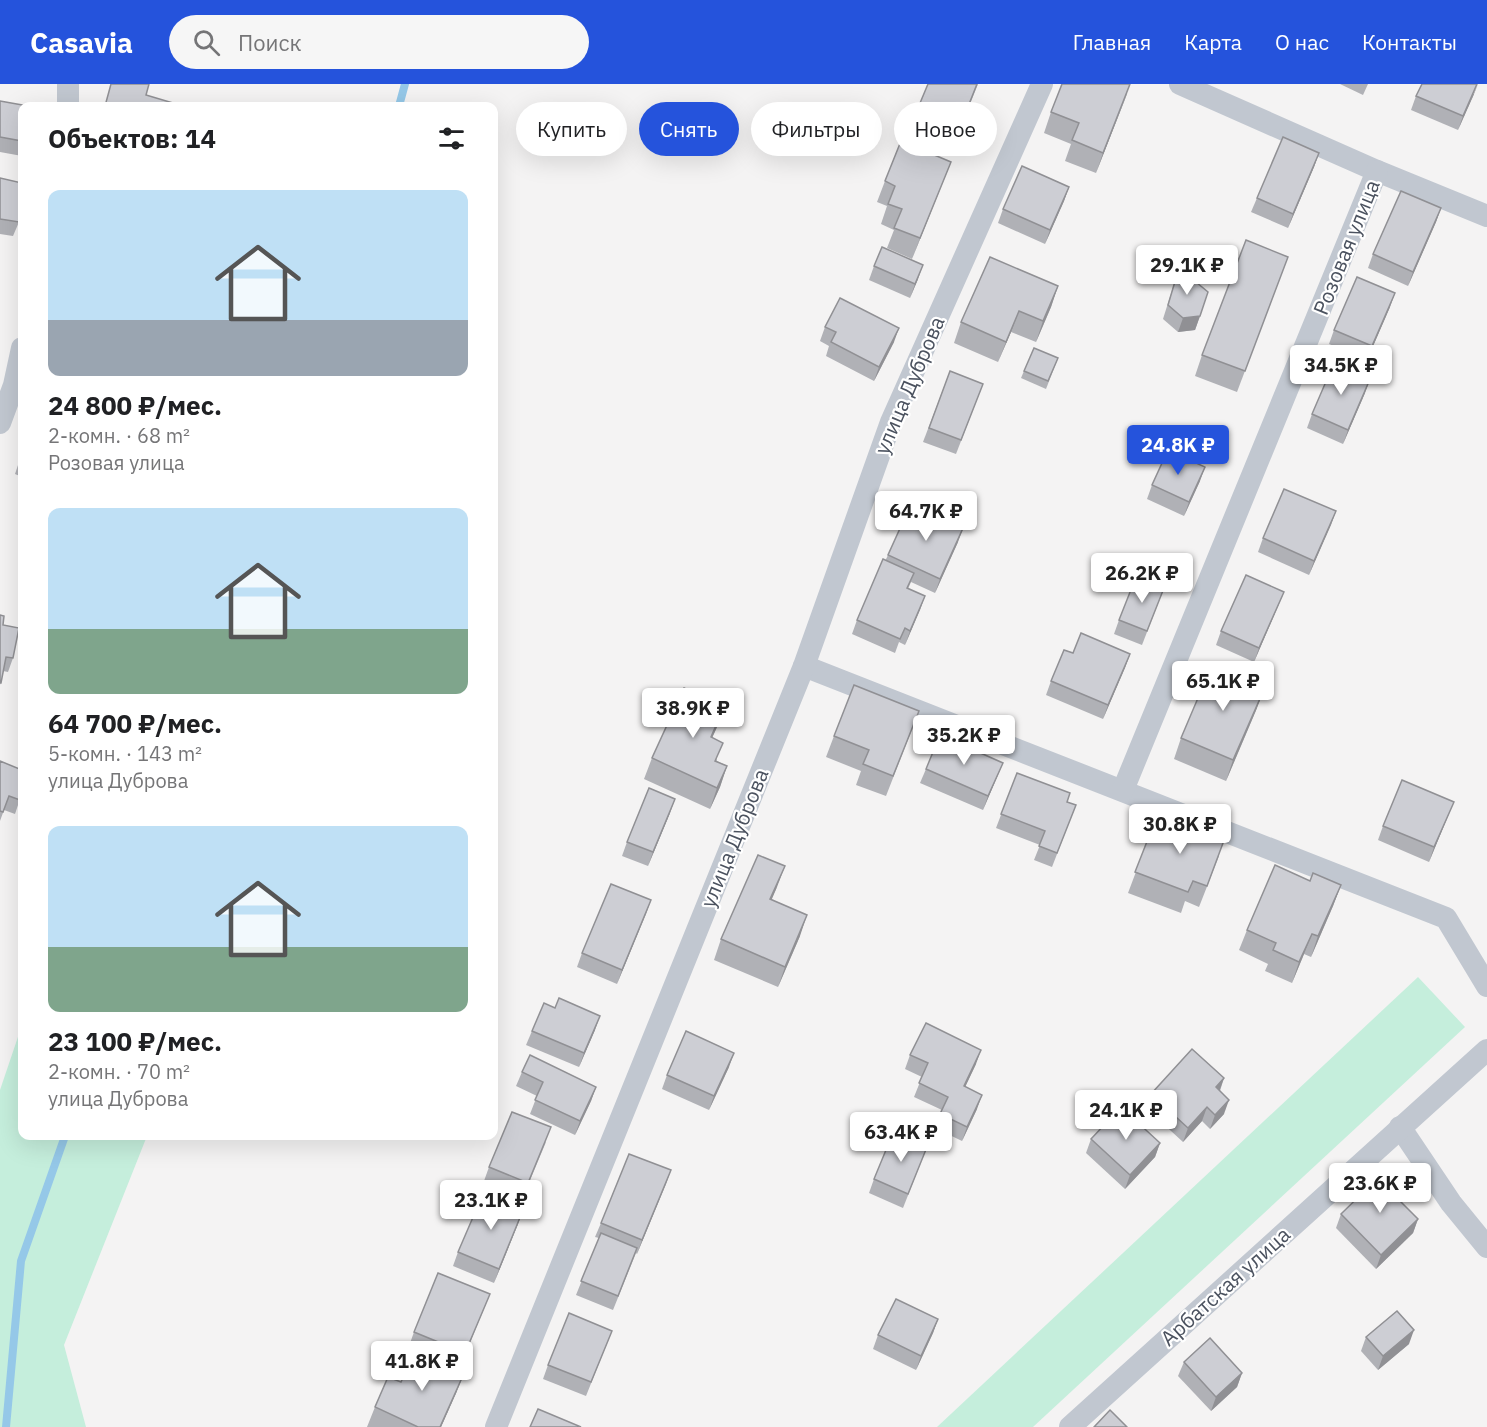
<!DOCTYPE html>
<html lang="ru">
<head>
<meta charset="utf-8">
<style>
	:root { --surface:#fff; --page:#f6f6f6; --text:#202124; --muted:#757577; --accent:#2553dc }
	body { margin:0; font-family:"IBM Plex Sans",sans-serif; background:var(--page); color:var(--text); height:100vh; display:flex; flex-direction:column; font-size:22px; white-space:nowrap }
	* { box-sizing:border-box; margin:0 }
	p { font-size:20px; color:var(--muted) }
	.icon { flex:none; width:33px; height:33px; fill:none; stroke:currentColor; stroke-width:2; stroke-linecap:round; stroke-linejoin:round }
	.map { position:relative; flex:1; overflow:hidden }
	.details { position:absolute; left:18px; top:18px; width:480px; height:1038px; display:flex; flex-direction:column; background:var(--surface); border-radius:12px; box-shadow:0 6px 24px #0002 }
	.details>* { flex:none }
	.hud { position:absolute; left:516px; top:18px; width:570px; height:54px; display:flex; gap:12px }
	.price { position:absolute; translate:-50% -51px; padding:0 14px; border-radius:6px; background:#fff; color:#222; font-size:20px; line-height:39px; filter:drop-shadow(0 2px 3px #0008) }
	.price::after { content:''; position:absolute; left:50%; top:36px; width:18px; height:14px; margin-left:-9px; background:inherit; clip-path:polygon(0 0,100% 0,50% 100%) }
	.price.selected { background:var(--accent); color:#fff }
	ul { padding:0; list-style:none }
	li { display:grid; align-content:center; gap:12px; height:318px; padding:0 30px }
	li span { display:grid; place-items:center; height:186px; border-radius:12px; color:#555 }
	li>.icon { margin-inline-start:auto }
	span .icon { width:108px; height:108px; fill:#fffc; stroke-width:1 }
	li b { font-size:26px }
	h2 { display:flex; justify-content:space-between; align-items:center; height:72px; padding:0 30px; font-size:26px }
	.pill { padding:0 21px; border-radius:27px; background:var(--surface); box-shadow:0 6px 24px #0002; font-size:21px; line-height:54px }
	.pill.selected { background:var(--accent); color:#fff }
	header { display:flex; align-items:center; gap:36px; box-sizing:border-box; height:84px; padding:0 30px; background:var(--accent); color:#fff }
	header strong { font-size:28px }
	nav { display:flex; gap:33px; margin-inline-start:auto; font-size:21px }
	.search { width:420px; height:54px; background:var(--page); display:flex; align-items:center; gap:15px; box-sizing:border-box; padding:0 21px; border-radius:33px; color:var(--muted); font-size:22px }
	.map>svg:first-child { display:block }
</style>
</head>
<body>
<header>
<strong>Casavia</strong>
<div class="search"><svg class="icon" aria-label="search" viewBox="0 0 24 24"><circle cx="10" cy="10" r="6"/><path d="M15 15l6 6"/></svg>Поиск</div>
<nav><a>Главная</a><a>Карта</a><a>О нас</a><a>Контакты</a></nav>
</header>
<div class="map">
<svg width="1487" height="1343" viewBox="0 0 1487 1343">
	<rect width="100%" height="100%" fill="#f4f3f3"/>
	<g fill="#c5eedc">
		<path d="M 1418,893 L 1465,943 L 1033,1343 L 937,1343 Z"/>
		<path d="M 22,941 L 22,1052 L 147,1052 L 64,1261 L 86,1343 L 0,1343 L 0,1006 Z"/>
	</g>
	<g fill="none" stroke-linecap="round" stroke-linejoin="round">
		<g stroke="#95c8e8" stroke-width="8">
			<path d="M 399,22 L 405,0"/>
			<path d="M 6,1343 L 21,1177 L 65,1052"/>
		</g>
		<g stroke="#c1c7d0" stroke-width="22">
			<path d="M 68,0 L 68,22"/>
			<path d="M 1180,0 L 1377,87 L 1487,132"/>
			<path d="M 0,339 L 14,301 L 22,264"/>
			<path d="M 804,582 L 1446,834 L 1487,902"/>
			<path d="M 1123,706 L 1377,87"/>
			<path d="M 1400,1043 L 1451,1119 L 1487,1163"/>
			<path d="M 496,1343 L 804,582 L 891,338 L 1042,0"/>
			<path d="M 1070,1343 L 1487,966"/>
		</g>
	</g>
	<g fill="#b0b1b6">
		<path d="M 978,0 L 953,62 L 910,45 L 915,31 Z"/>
		<path d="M 1340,0 L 1368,0 L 1363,11 Z"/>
		<path d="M 1127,10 L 1096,89 L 1065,77 L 1071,60 L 1044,49 L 1051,28 Z"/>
		<path d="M 1474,10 L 1458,46 L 1411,26 L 1416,12 Z"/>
		<path d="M 0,17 L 22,22 L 22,72 L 0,68 Z"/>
		<path d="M 1319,69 L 1314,83 L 1288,144 L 1251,128 L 1257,114 Z"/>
		<path d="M 951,78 L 912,175 L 887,164 L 894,146 L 881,140 L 887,122 L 877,118 L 885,97 Z"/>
		<path d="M 0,94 L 19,138 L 13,152 L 0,150 Z"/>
		<path d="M 1069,103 L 1064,117 L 1045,160 L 998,139 L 1003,125 Z"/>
		<path d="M 1441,124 L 1436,138 L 1408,202 L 1368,184 L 1373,170 Z"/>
		<path d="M 1288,173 L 1237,308 L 1195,292 L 1202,271 Z"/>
		<path d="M 874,182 L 918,195 L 910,214 L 869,196 Z"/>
		<path d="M 1179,184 L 1200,232 L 1195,246 L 1178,248 L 1163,235 Z"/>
		<path d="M 1058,202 L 1051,223 L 1036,258 L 1011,248 L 998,278 L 954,259 L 961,238 Z"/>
		<path d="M 1390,223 L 1367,276 L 1329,260 L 1334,246 Z"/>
		<path d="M 825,243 L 894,258 L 874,297 L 826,272 L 829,262 L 820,257 Z"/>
		<path d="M 1058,274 L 1046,305 L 1021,294 L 1024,287 Z"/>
		<path d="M 950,287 L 983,300 L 956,370 L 923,358 Z"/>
		<path d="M 1365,309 L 1343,360 L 1307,344 L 1312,330 Z"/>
		<path d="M 22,369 L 22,393 L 15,390 Z"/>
		<path d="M 1200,397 L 1184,432 L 1147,415 L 1152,401 Z"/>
		<path d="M 1336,427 L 1309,491 L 1258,468 L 1263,454 Z"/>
		<path d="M 958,458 L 935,509 L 911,498 L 908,505 L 925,512 L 905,561 L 899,558 L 895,569 L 852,550 L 857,536 L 888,471 Z"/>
		<path d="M 1164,504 L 1142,561 L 1114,550 L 1119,536 Z"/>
		<path d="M 1284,508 L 1254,578 L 1216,561 L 1221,547 Z"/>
		<path d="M 0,531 L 13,574 L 8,588 L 3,587 L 0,601 Z"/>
		<path d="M 1073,569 L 1130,571 L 1103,635 L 1046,611 L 1051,597 Z"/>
		<path d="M 1257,624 L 1226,697 L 1174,675 L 1181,654 Z"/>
		<path d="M 717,643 L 712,654 L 717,677 L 727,682 L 720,703 L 710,725 L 644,695 L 652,674 Z"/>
		<path d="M 911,648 L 886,712 L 856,701 L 861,687 L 826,673 L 834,652 Z"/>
		<path d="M 0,677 L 22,709 L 15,730 L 4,726 L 0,737 Z"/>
		<path d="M 1003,679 L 983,726 L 920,699 L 926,685 Z"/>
		<path d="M 1017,689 L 1067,718 L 1076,721 L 1052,783 L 1034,776 L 1040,761 L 996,744 Z"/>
		<path d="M 670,729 L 648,782 L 622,772 L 627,758 Z"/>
		<path d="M 1157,732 L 1219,772 L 1199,823 L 1185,817 L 1181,829 L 1128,809 Z"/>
		<path d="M 1448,732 L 1429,778 L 1378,756 L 1383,742 Z"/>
		<path d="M 1310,797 L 1341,801 L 1333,822 L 1311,873 L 1304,870 L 1292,899 L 1265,887 L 1268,880 L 1239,866 L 1247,846 Z"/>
		<path d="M 777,803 L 771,816 L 800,852 L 778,903 L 714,876 L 721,855 Z"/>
		<path d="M 651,816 L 617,900 L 577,883 L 582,869 Z"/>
		<path d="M 555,924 L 595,946 L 579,983 L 526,961 L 532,947 Z"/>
		<path d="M 910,971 L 976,980 L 965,1003 L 977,1025 L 962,1057 L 935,1044 L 942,1026 L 914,1013 L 922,993 L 905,985 Z"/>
		<path d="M 729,983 L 709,1026 L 662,1005 L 667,991 Z"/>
		<path d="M 522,988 L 596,1003 L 591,1017 L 575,1051 L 530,1030 L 537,1012 L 516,1002 Z"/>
		<path d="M 1224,994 L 1220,1007 L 1224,1030 L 1210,1045 L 1202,1037 L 1183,1058 L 1146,1024 L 1151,1010 Z"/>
		<path d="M 1091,1055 L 1160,1059 L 1155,1073 L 1125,1105 L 1086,1069 Z"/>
		<path d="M 546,1058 L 523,1113 L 484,1097 L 489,1083 Z"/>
		<path d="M 927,1063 L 903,1124 L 869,1109 L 874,1095 Z"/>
		<path d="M 671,1086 L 637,1170 L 636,1169 L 613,1226 L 576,1211 L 599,1154 L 595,1153 L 601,1139 Z"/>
		<path d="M 1402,1119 L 1418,1135 L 1413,1149 L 1376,1185 L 1336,1144 L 1341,1130 Z"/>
		<path d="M 518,1140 L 494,1199 L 453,1182 L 458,1168 Z"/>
		<path d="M 490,1210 L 460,1283 L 409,1262 L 414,1248 Z"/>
		<path d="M 938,1235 L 933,1249 L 916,1286 L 873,1265 L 878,1251 Z"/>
		<path d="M 612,1247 L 586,1312 L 543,1295 L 548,1281 Z"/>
		<path d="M 1366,1253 L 1409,1260 L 1378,1286 L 1361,1267 Z"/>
		<path d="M 1184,1278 L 1242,1289 L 1237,1303 L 1211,1327 L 1178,1292 Z"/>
		<path d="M 401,1298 L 457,1307 L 441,1343 L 367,1343 L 375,1323 Z"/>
	</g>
	<g fill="#909094">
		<path d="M 1131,0 L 1127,10 L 1096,89 L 1103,69 Z"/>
		<path d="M 1478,0 L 1474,10 L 1458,46 L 1463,32 Z"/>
		<path d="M 1319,69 L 1314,83 L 1288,144 L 1293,130 Z"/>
		<path d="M 951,78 L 943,98 L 912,175 L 920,154 Z"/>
		<path d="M 1069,103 L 1064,117 L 1045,160 L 1050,146 Z"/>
		<path d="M 1441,124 L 1436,138 L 1408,202 L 1413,188 Z"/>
		<path d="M 923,181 L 918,195 L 910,214 L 915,200 Z"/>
		<path d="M 1058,202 L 1051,223 L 1036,258 L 1043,237 Z"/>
		<path d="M 1395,209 L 1390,223 L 1367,276 L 1372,262 Z"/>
		<path d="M 1019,227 L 1011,248 L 998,278 L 1006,258 Z"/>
		<path d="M 1200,232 L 1195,246 L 1178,248 L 1183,234 Z"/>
		<path d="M 899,244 L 894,258 L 874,297 L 879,283 Z"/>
		<path d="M 1370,295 L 1365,309 L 1343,360 L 1348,346 Z"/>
		<path d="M 1205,383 L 1200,397 L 1184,432 L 1189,418 Z"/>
		<path d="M 1336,427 L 1331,441 L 1309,491 L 1314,477 Z"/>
		<path d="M 963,444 L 958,458 L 935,509 L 940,495 Z"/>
		<path d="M 1284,508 L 1254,578 L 1259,564 Z"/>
		<path d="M 925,512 L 920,526 L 905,561 L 910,547 Z"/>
		<path d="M 1130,570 L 1125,584 L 1103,635 L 1108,621 Z"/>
		<path d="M 1265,603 L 1257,624 L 1226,697 L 1233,676 Z"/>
		<path d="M 724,623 L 717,643 L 703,674 L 711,653 Z"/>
		<path d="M 1003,679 L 997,693 L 983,726 L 988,712 Z"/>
		<path d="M 727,682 L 720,703 L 710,725 L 717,704 Z"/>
		<path d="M 675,715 L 670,729 L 648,782 L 653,768 Z"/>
		<path d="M 1454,718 L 1448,732 L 1429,778 L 1434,763 Z"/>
		<path d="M 785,782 L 777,803 L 763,836 L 770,815 Z"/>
		<path d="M 1341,801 L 1333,822 L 1311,873 L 1318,852 Z"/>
		<path d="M 651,816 L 646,830 L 617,900 L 622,886 Z"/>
		<path d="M 807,831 L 800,852 L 778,903 L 785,883 Z"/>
		<path d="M 1312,850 L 1304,870 L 1292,899 L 1299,878 Z"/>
		<path d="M 600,932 L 595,946 L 579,983 L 584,969 Z"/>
		<path d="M 981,966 L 976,980 L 959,1016 L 964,1002 Z"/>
		<path d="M 734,969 L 729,983 L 709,1026 L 714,1012 Z"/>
		<path d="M 1224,994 L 1219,1008 L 1216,1003 Z"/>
		<path d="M 596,1003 L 591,1017 L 575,1051 L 580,1037 Z"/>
		<path d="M 982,1011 L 977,1025 L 962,1057 L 967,1043 Z"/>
		<path d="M 1229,1016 L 1224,1030 L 1210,1045 L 1215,1031 Z"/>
		<path d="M 1207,1023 L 1202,1037 L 1183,1058 L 1188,1044 Z"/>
		<path d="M 1160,1059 L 1155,1073 L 1125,1105 L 1130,1091 Z"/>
		<path d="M 671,1086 L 666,1100 L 637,1170 L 642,1156 Z"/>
		<path d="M 1405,1110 L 1400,1124 L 1399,1116 Z"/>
		<path d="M 523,1126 L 518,1140 L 494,1199 L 499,1185 Z"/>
		<path d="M 1418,1135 L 1413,1149 L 1376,1185 L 1381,1171 Z"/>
		<path d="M 938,1235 L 933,1249 L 916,1286 L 921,1272 Z"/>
		<path d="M 1414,1246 L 1409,1260 L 1378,1286 L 1383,1272 Z"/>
		<path d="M 465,1287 L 457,1307 L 441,1343 L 440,1343 Z"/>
		<path d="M 1242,1289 L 1237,1303 L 1211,1327 L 1216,1313 Z"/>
	</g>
	<g fill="#cdced4" stroke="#909094" stroke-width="1.5">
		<path d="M 111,0 L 149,0 L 146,11 L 183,22 L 105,22 Z"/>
		<path d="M 928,0 L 977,0 L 958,48 L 915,31 Z"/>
		<path d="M 1062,0 L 1130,0 L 1103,69 L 1072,56 L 1079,39 L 1051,28 Z"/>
		<path d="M 1422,0 L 1477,0 L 1463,32 L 1416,12 Z"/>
		<path d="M 0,17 L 28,22 L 22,22 L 22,57 L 0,53 Z"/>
		<path d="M 1283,53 L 1319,69 L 1293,130 L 1257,114 Z"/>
		<path d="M 901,57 L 951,78 L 920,154 L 894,144 L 902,125 L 888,120 L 895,102 L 885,97 Z"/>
		<path d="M 1022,82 L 1069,103 L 1050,146 L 1003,125 Z"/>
		<path d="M 0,94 L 22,99 L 22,118 L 19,138 L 0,135 Z"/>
		<path d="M 1401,107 L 1441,124 L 1413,188 L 1373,170 Z"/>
		<path d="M 1246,156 L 1288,173 L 1245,287 L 1202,271 Z"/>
		<path d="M 882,163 L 923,181 L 915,200 L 874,182 Z"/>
		<path d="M 990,173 L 1058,202 L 1043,237 L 1019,227 L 1006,258 L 961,238 Z"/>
		<path d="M 1179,184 L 1208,208 L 1200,232 L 1183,234 L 1168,221 Z"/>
		<path d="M 1357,193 L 1395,209 L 1372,262 L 1334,246 Z"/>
		<path d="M 840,214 L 899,244 L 879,283 L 831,258 L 836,248 L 825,243 Z"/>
		<path d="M 1034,264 L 1058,274 L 1048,297 L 1024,287 Z"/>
		<path d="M 1334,279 L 1370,295 L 1348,346 L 1312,330 Z"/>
		<path d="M 950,287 L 983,300 L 961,356 L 929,344 Z"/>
		<path d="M 1168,366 L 1205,383 L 1189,418 L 1152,401 Z"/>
		<path d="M 1284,405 L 1336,427 L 1314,477 L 1263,454 Z"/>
		<path d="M 911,420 L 963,444 L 940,495 L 888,471 Z"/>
		<path d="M 883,475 L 914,489 L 907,504 L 925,512 L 910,547 L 905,544 L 900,555 L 857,536 Z"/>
		<path d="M 1246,491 L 1284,508 L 1259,564 L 1221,547 Z"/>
		<path d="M 1136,493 L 1164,504 L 1147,547 L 1119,536 Z"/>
		<path d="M 0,531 L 4,532 L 3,541 L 19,544 L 13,574 L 6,573 L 1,599 L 0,599 Z"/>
		<path d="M 1081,549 L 1130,570 L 1108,621 L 1051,597 L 1064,566 L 1073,569 Z"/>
		<path d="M 1212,581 L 1265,603 L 1233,676 L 1181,654 Z"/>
		<path d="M 854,601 L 919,627 L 893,692 L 863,680 L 869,666 L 834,652 Z"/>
		<path d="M 684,604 L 724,623 L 711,653 L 723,659 L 715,677 L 727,682 L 717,704 L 652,674 Z"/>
		<path d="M 940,651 L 1003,679 L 988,712 L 926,685 Z"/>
		<path d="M 0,677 L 22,686 L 22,709 L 20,716 L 9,712 L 3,728 L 0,727 Z"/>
		<path d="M 1017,689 L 1070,709 L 1067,718 L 1076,721 L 1057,769 L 1039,762 L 1045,747 L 1001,730 Z"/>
		<path d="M 1402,696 L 1454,718 L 1434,763 L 1383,742 Z"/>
		<path d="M 649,704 L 675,715 L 653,768 L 627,758 Z"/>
		<path d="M 1157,732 L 1203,750 L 1205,743 L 1226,751 L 1207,802 L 1193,797 L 1188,808 L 1135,788 Z"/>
		<path d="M 758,771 L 785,782 L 770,815 L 807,831 L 785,883 L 721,855 Z"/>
		<path d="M 1275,781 L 1310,797 L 1313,789 L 1341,801 L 1318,852 L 1312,850 L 1299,878 L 1273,866 L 1276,859 L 1247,846 Z"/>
		<path d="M 611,800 L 651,816 L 622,886 L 582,869 Z"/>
		<path d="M 559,914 L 600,932 L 584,969 L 532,947 L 544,919 L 555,924 Z"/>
		<path d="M 926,939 L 981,966 L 964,1002 L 982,1011 L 967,1043 L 940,1030 L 948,1013 L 919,999 L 928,979 L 910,971 Z"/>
		<path d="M 686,947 L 734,969 L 714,1012 L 667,991 Z"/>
		<path d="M 1192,965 L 1224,994 L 1216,1003 L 1229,1016 L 1215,1031 L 1207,1023 L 1188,1044 L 1151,1010 Z"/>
		<path d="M 530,971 L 596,1003 L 580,1037 L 535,1016 L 543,998 L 522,988 Z"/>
		<path d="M 1121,1023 L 1160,1059 L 1130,1091 L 1091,1055 Z"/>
		<path d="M 512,1028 L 551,1043 L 528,1099 L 489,1083 Z"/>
		<path d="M 893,1049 L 927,1063 L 908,1110 L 874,1095 Z"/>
		<path d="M 629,1070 L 671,1086 L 642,1156 L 601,1139 Z"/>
		<path d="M 1384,1088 L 1405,1110 L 1399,1116 L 1418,1135 L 1381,1171 L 1341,1130 Z"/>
		<path d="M 483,1110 L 523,1126 L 499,1185 L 458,1168 Z"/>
		<path d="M 601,1149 L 637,1164 L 618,1212 L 581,1197 Z"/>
		<path d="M 438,1189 L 490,1210 L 465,1269 L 414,1248 Z"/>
		<path d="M 896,1215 L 938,1235 L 921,1272 L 878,1251 Z"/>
		<path d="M 1397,1227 L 1414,1246 L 1383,1272 L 1366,1253 Z"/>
		<path d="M 569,1229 L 612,1247 L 591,1298 L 548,1281 Z"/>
		<path d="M 1210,1254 L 1242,1289 L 1216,1313 L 1184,1278 Z"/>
		<path d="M 416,1265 L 465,1287 L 440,1343 L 418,1343 L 375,1323 L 388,1293 L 401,1298 Z"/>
		<path d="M 538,1325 L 581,1343 L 530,1343 Z"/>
		<path d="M 1110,1326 L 1127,1343 L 1094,1343 Z"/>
	</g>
	<g text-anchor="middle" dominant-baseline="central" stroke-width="4.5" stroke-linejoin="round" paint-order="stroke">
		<g font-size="21" fill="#4b525f" stroke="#fff">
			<text transform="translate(1346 163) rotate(-68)">Розовая улица</text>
			<text transform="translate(909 301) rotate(-67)">улица Дуброва</text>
			<text transform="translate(734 754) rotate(-68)">улица Дуброва</text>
			<text transform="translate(1225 1202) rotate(-42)">Арбатская улица</text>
		</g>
	</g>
</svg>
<b class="price" style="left:1187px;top:212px">29.1K ₽</b>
<b class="price" style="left:1341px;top:312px">34.5K ₽</b>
<b class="price selected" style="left:1178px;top:392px">24.8K ₽</b>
<b class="price" style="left:926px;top:458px">64.7K ₽</b>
<b class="price" style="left:1142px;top:520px">26.2K ₽</b>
<b class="price" style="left:1223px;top:628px">65.1K ₽</b>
<b class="price" style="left:693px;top:655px">38.9K ₽</b>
<b class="price" style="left:964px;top:682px">35.2K ₽</b>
<b class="price" style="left:1180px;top:771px">30.8K ₽</b>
<b class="price" style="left:1126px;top:1057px">24.1K ₽</b>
<b class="price" style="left:901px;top:1079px">63.4K ₽</b>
<b class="price" style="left:1380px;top:1130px">23.6K ₽</b>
<b class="price" style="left:491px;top:1147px">23.1K ₽</b>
<b class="price" style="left:422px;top:1308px">41.8K ₽</b>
<div class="hud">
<a class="pill">Купить</a>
<a class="pill selected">Снять</a>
<a class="pill">Фильтры</a>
<a class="pill">Новое</a>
</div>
<section class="details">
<h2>Объектов: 14<svg class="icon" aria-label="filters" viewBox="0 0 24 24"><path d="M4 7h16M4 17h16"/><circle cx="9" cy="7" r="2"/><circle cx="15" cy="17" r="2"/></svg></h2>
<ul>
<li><span style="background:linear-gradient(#bfe0f5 70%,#9aa5b1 0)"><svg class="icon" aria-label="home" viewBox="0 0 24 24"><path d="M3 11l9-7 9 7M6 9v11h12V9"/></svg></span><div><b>24 800 ₽/мес.</b><p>2-комн. · 68 m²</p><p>Розовая улица</p></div></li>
<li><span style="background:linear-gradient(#bfe0f5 65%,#7fa58c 0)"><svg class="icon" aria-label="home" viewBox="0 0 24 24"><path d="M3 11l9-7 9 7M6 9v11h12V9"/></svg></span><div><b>64 700 ₽/мес.</b><p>5-комн. · 143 m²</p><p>улица Дуброва</p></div></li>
<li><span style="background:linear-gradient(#bfe0f5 65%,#7fa58c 0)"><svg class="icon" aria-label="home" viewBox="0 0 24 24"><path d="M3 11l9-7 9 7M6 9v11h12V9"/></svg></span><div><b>23 100 ₽/мес.</b><p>2-комн. · 70 m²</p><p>улица Дуброва</p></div></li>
</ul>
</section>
</div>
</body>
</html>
